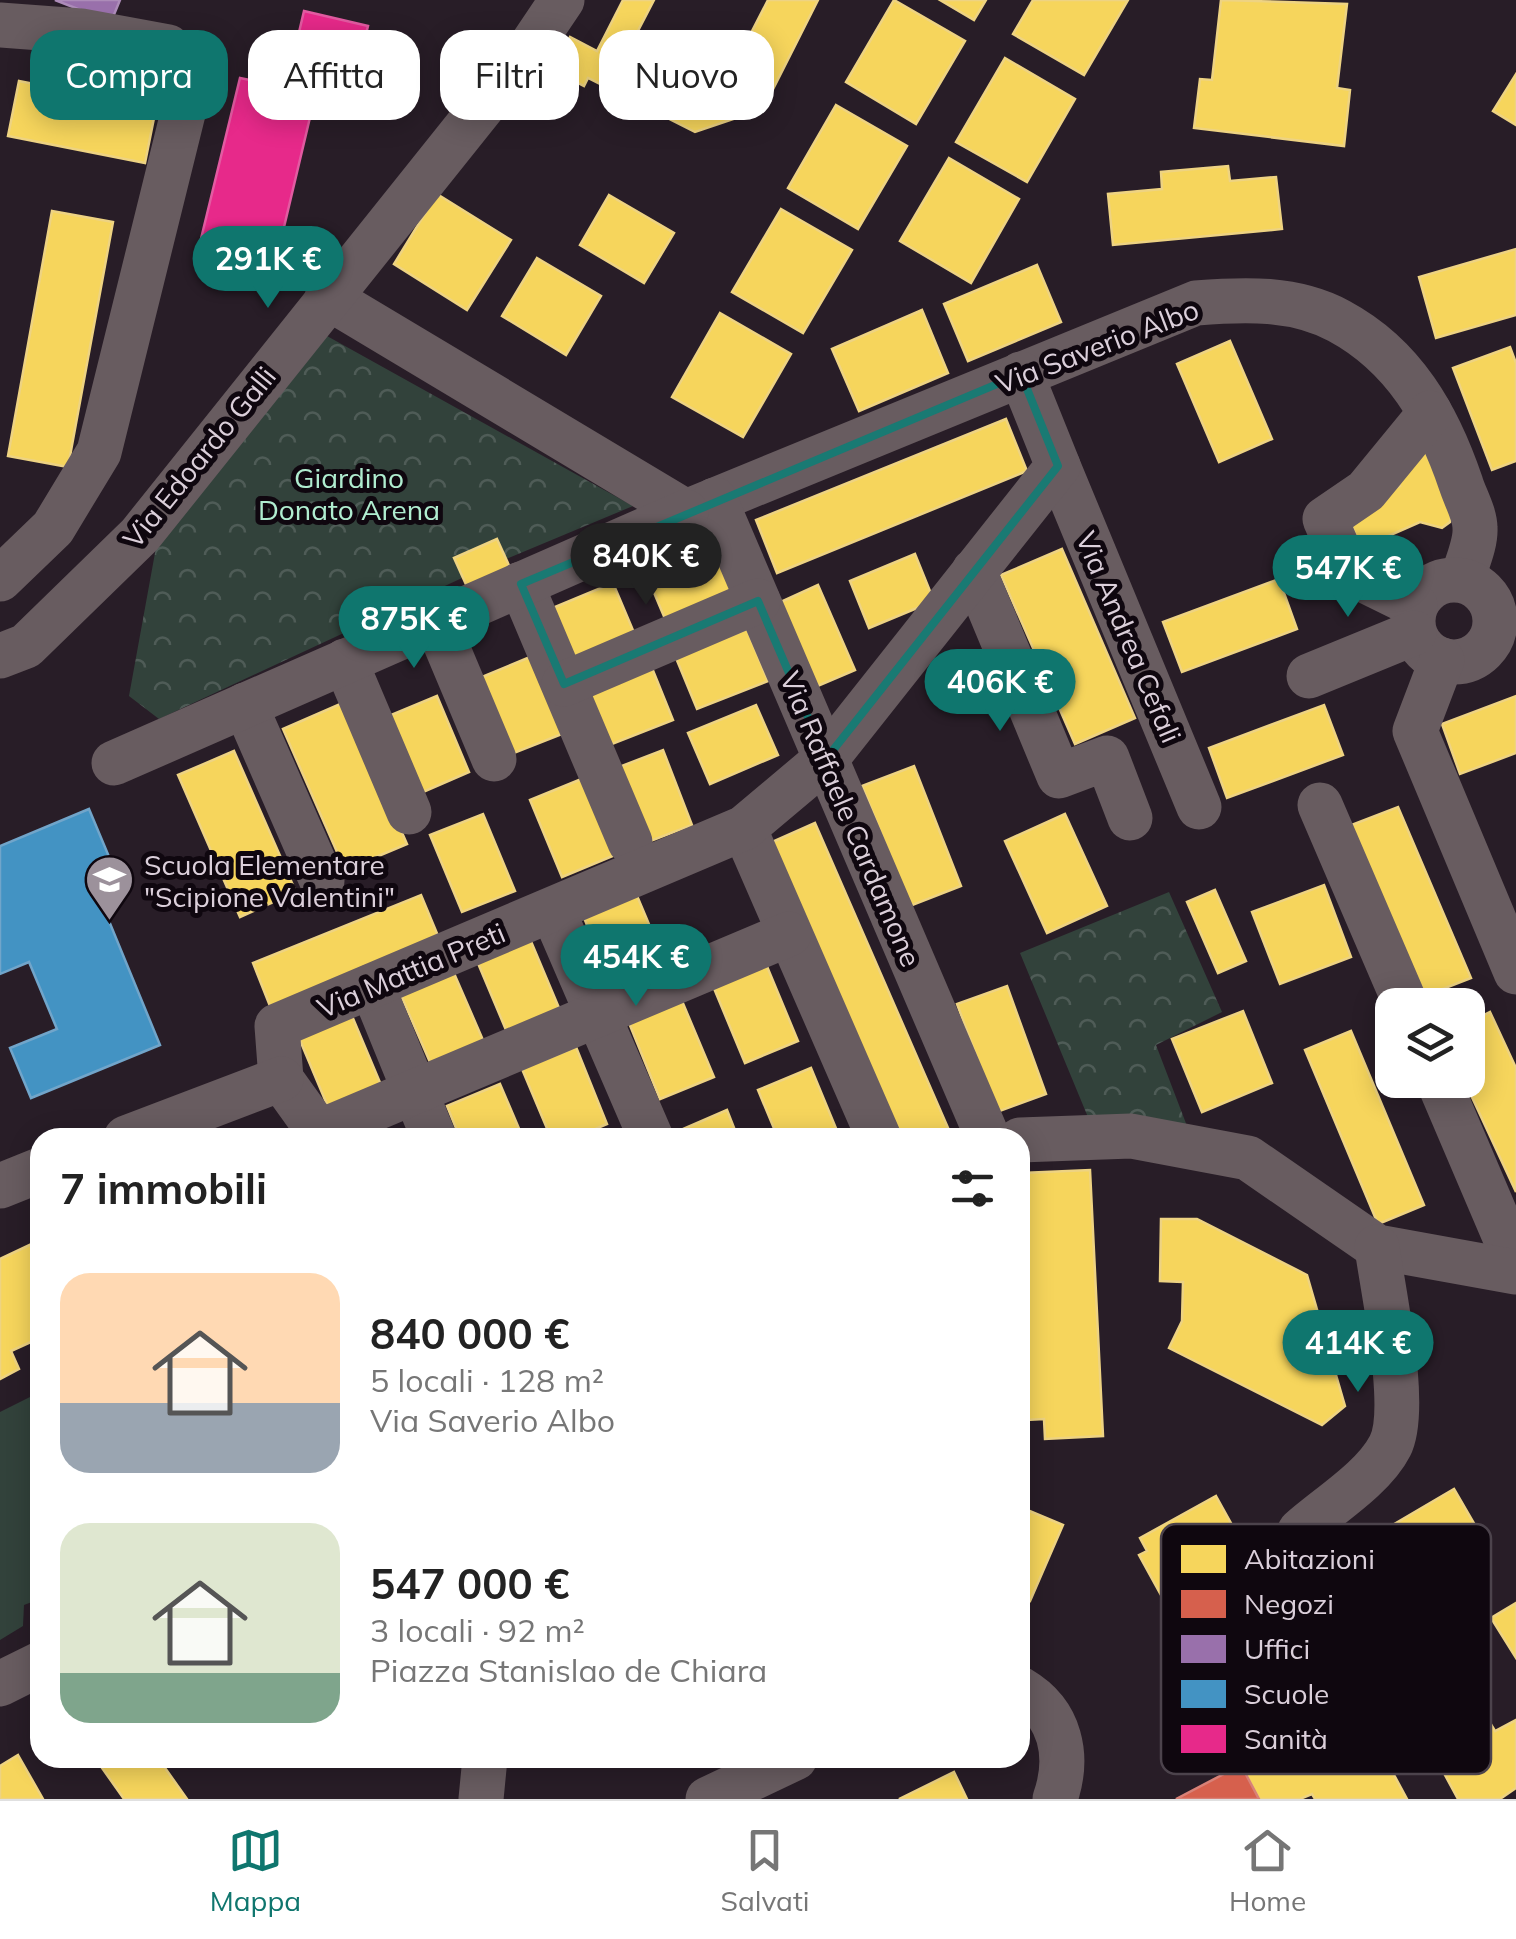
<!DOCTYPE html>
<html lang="it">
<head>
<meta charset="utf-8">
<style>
	:root { --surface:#fff; --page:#f2f2f2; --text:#222; --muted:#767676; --line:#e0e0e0; --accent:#0f766e }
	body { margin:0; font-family:Mulish,sans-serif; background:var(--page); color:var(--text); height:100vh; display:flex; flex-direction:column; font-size:38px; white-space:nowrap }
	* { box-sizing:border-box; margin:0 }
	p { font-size:32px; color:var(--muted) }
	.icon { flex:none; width:55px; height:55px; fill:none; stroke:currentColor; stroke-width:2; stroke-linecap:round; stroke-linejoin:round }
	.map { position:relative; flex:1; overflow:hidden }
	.panel { position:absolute; left:30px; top:1128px; width:1000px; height:640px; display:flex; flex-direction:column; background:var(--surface); border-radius:30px; box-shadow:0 5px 25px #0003 }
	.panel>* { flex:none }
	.hud { position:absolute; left:30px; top:30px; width:1000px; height:90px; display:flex; gap:20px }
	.fabs { position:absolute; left:1375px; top:988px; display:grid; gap:20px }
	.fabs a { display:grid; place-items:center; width:110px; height:110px; border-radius:20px; background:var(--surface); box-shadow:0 5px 25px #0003; font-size:50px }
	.price { position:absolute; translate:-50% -85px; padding:0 22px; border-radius:35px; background:var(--accent); color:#fff; font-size:32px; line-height:65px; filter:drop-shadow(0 2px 5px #0008) }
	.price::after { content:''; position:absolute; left:50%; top:60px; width:30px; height:22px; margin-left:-15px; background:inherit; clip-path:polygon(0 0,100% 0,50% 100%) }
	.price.on { background:#222; color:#fff }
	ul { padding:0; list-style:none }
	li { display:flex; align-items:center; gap:30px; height:250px; padding:0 30px }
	li span { display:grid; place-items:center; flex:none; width:280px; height:200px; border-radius:30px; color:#555 }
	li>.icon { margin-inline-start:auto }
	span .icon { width:120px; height:120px; fill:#fffc; stroke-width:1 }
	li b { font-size:42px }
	h2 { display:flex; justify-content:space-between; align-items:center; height:120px; padding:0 30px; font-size:42px }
	.tag { padding:0 35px; border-radius:30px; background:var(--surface); box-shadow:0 5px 25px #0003; font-size:35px; line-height:90px }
	.tag.on { background:var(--accent); color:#fff }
	.tabs { display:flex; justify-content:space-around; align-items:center; height:140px; border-top:2px solid var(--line); background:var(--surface); font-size:28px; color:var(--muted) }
	.tabs a { display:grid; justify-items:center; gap:5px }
	.tabs .on { color:var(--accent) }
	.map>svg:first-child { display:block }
</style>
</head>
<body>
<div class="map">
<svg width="1516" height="1799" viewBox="0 0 1516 1799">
	<defs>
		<pattern id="park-crowns" width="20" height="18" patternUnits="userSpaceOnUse" patternTransform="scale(2.5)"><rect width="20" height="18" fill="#32423b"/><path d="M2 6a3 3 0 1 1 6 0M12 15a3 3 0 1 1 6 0" fill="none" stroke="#4f5c57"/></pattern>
	</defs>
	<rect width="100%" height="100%" fill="#281d27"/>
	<path fill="#32423b" d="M 40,1392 L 40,1599 L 24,1605 L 23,1626 L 0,1640 L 0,1412 Z"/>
	<g fill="url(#park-crowns)">
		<path d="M 318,331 L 633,506 L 506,559 L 497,539 L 455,558 L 462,578 L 159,719 L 129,696 L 159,531 Z"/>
		<path d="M 1169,892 L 1222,1012 L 1156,1045 L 1187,1126 L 1090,1122 L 1020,953 Z"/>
	</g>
	<g fill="#f6d55c" stroke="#eed382" stroke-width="2.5">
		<path d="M 623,0 L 654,0 L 627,52 L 680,79 L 731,72 L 768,0 L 818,0 L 763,109 L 695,132 L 588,78 L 584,86 L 553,70 L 570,37 L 597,51 Z"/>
		<path d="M 894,0 L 965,41 L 916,124 L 846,82 Z"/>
		<path d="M 940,0 L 986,0 L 974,20 Z"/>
		<path d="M 1033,0 L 1128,0 L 1084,75 L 1013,34 Z"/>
		<path d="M 1221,0 L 1347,4 L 1337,88 L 1350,90 L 1344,146 L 1194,128 L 1200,79 L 1212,80 Z"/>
		<path d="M 1005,58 L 1075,99 L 1027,182 L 956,142 Z"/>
		<path d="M 1516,74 L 1516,125 L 1493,111 Z"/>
		<path d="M 19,81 L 156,108 L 145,163 L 8,136 Z"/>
		<path d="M 836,105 L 907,146 L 858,229 L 788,188 Z"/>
		<path d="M 949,158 L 1019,199 L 971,283 L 900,241 Z"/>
		<path d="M 1228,166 L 1230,181 L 1276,177 L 1282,229 L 1113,245 L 1108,194 L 1162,189 L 1161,172 Z"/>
		<path d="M 437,194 L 511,240 L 467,310 L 394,264 Z"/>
		<path d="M 609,195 L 674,233 L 644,283 L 580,245 Z"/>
		<path d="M 781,209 L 852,250 L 803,333 L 732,292 Z"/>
		<path d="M 52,211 L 113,222 L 68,467 L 8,456 Z"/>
		<path d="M 1516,249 L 1516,315 L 1436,338 L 1419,277 Z"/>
		<path d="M 537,258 L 601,296 L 566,355 L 502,316 Z"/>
		<path d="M 1037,265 L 1061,322 L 968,361 L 944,304 Z"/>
		<path d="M 922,310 L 948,373 L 859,411 L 832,349 Z"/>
		<path d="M 720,313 L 791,354 L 743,437 L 672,397 Z"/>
		<path d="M 1230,341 L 1272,439 L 1219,462 L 1177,364 Z"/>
		<path d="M 1510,347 L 1516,363 L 1516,461 L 1492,470 L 1453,368 Z"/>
		<path d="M 1006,419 L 1027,471 L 777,573 L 756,520 Z"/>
		<path d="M 1427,450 L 1452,509 L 1450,522 L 1442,528 L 1420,522 L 1361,548 L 1345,509 L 1400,486 L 1391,466 Z"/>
		<path d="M 497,539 L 512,572 L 469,591 L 454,558 Z"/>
		<path d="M 715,541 L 736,592 L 666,621 L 644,569 Z"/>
		<path d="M 1062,549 L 1135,718 L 1075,744 L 1001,575 Z"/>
		<path d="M 915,554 L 934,601 L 869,628 L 850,581 Z"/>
		<path d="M 1279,579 L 1297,629 L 1182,672 L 1163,622 Z"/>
		<path d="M 613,583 L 635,635 L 564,663 L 543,612 Z"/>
		<path d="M 818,585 L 855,670 L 808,690 L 772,606 Z"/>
		<path d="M 747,629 L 768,681 L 697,709 L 676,658 Z"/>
		<path d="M 535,655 L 567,732 L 514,753 L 482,677 Z"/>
		<path d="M 652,668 L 673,720 L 602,748 L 581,697 Z"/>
		<path d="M 437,696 L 469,772 L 416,795 L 384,718 Z"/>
		<path d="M 1516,696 L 1516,753 L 1460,774 L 1442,724 Z"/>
		<path d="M 345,702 L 407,844 L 345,870 L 283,729 Z"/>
		<path d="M 756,705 L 778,755 L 710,784 L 688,733 Z"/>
		<path d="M 1324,705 L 1343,755 L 1227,798 L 1209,748 Z"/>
		<path d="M 663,750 L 692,825 L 643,844 L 614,769 Z"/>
		<path d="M 234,751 L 296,892 L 240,917 L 178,775 Z"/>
		<path d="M 914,766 L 961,886 L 910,906 L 862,786 Z"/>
		<path d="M 584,778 L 615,855 L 562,877 L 530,800 Z"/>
		<path d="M 1398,807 L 1471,978 L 1425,996 L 1349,826 Z"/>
		<path d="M 483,814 L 515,891 L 462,912 L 430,835 Z"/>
		<path d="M 1065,814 L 1107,906 L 1047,933 L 1005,841 Z"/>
		<path d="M 815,823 L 952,1137 L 898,1138 L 770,843 Z"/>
		<path d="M 1324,885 L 1351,957 L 1280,984 L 1252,912 Z"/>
		<path d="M 1215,890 L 1246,961 L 1218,973 L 1187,902 Z"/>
		<path d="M 635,891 L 667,967 L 614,990 L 582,913 Z"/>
		<path d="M 421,895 L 441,943 L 272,1011 L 253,963 Z"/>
		<path d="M 530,939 L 562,1015 L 509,1037 L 477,961 Z"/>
		<path d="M 766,964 L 798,1041 L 745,1063 L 713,986 Z"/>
		<path d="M 453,971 L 486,1047 L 433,1069 L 400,993 Z"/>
		<path d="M 1007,986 L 1046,1094 L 997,1112 L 957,1004 Z"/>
		<path d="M 682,1001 L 714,1077 L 660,1099 L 629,1023 Z"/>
		<path d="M 1243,1011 L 1272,1083 L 1202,1112 L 1172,1039 Z"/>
		<path d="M 1490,1012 L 1516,1068 L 1516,1192 L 1464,1080 L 1468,1080 L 1468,1023 Z"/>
		<path d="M 352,1016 L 384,1092 L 331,1114 L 299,1038 Z"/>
		<path d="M 1351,1031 L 1424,1205 L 1378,1224 L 1305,1050 Z"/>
		<path d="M 576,1047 L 607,1124 L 574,1138 L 551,1138 L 522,1069 Z"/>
		<path d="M 811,1068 L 840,1138 L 778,1138 L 758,1090 Z"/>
		<path d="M 500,1084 L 523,1138 L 460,1138 L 447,1106 Z"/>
		<path d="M 727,1110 L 738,1138 L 676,1138 L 674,1133 Z"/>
		<path d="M 1090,1170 L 1103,1436 L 1045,1439 L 1044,1419 L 1027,1420 L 1020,1262 L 1022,1173 Z"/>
		<path d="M 1161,1219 L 1197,1219 L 1307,1275 L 1345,1406 L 1322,1425 L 1169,1348 L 1182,1321 L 1183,1282 L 1160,1281 Z"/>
		<path d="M 40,1240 L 40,1338 L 11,1351 L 19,1369 L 0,1379 L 0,1259 Z"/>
		<path d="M 1454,1489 L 1486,1544 L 1394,1597 L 1362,1543 Z"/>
		<path d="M 1216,1496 L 1284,1619 L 1239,1644 L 1250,1661 L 1195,1692 L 1169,1645 L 1184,1637 L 1139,1555 L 1147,1551 L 1140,1538 Z"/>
		<path d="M 1020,1507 L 1063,1525 L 1030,1601 L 1020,1613 Z"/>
		<path d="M 1516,1603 L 1516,1658 L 1491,1618 Z"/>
		<path d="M 1460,1644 L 1479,1680 L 1469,1688 L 1495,1731 L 1516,1720 L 1516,1788 L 1500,1799 L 1458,1799 L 1394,1681 Z"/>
		<path d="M 1353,1699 L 1407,1799 L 1315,1799 L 1312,1794 L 1300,1799 L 1259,1799 L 1241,1765 Z"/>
		<path d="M 18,1755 L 43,1799 L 0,1799 L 0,1766 Z"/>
		<path d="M 95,1758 L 158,1758 L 187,1799 L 124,1799 Z"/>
		<path d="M 954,1772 L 967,1799 L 899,1799 Z"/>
	</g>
	<path fill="#d6604d" stroke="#d88177" stroke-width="2.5" d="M 1241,1765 L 1259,1799 L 1176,1799 Z"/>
	<path fill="#9970ab" stroke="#ad8cb9" stroke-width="2.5" d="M 55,0 L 120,0 L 111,22 Z"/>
	<path fill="#4393c3" stroke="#71a5ca" stroke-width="2.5" d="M 89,809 L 125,895 L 102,904 L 160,1045 L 31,1098 L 10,1048 L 57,1029 L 29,962 L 0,974 L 0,846 Z"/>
	<path fill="#e7298a" stroke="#e35ba2" stroke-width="2.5" d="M 304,11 L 368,26 L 346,117 L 312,109 L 275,265 L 199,247 L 240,78 L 260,82 L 267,52 L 293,58 Z"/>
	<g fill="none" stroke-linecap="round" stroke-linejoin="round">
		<g stroke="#685c60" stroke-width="45">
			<path d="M 0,25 L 81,31 L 168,47 L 191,81 L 99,452 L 53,528 L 0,579"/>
			<path d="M 327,297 L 686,512 L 1196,303 C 1244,299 1295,297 1339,321 C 1404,356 1438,416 1461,484 C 1465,497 1475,514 1475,528 C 1476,544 1466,565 1462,580"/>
			<path d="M 1058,466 L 1199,807"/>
			<path d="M 715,500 L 988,1138"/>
			<path d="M 974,571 L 1059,776 L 1107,758 L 1130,818"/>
			<circle cx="1454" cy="621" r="41"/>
			<path d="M 521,584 L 630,842"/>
			<path d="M 1415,605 L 1348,572 L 1325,519 L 1366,491 L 1430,413"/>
			<path d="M 436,621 L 494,759"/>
			<path d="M 0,656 L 26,646 L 140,535 L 531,46 L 562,0"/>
			<path d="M 1442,660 L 1415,731 L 1516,972"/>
			<path d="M 345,661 L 409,812"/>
			<path d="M 1309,676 L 1414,633"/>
			<path d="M 564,684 L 758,601"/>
			<path d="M 245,705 L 322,881"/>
			<path d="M 114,763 L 686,512"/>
			<path d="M 1320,805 L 1406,1005"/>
			<path d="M 744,828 L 879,1138"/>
			<path d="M 553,911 L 651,1138"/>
			<path d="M 372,986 L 434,1138"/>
			<path d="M 281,1079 L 277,1026 L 744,828 L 826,759 L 1058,466 L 1021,374"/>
			<path d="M 281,1079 L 319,1132 L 789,934"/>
			<path d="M 1438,1080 L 1516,1263"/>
			<path d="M 126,1138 L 281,1079"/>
			<path d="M 1020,1140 L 1131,1136 L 1248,1158 L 1377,1247 L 1516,1272"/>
			<path d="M 0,1186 L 40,1170"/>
			<path d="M 1300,1531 C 1328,1506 1373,1479 1390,1446 C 1409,1409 1383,1292 1377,1247"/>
			<path d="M 0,1684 L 40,1664"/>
			<path d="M 1020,1689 C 1061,1713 1070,1756 1055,1799"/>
			<path d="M 481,1799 L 485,1758"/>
			<path d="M 708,1799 L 795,1758"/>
		</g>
	</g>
	<path fill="none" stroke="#197a73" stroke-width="8" stroke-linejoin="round" d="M 1021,374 L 1058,466 L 826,759 L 758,601 L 564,684 L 521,584 Z"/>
	<defs>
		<symbol id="school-pin" viewBox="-11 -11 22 30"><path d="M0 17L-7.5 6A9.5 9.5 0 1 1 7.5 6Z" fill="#9c919b" stroke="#0f070f"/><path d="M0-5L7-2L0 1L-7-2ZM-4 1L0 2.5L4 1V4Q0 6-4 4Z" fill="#fff"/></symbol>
	</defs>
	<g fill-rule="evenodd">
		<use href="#school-pin" x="82" y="852" width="55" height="75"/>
	</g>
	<g text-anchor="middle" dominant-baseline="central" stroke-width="10" stroke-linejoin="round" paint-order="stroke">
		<g font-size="28" fill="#dbcfda" stroke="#0f070f">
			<text transform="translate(1097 346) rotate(-21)">Via Saverio Albo</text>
			<text transform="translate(199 457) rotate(-51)">Via Edoardo Galli</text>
			<text transform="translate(1129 637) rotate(67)">Via Andrea Cefali</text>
			<text transform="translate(851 819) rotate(67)">Via Raffaele Cardamone</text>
			<text transform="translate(411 970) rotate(-23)">Via Mattia Preti</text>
		</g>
		<g font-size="28" fill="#b0edd0" stroke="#0f070f">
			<text x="349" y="477">Giardino<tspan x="349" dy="32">Donato Arena</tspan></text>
		</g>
		<g font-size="28" fill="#dbcfda" stroke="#0f070f" text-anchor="start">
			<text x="144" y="864">Scuola Elementare<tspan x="144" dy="32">"Scipione Valentini"</tspan></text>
		</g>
	</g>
	<rect x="1161" y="1524" width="330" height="250" rx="15" fill="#0f070f" stroke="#4c434c" stroke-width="2.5"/>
	<rect x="1181" y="1545" width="45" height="28" fill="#f6d55c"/>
	<rect x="1181" y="1590" width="45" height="28" fill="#d6604d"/>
	<rect x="1181" y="1635" width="45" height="28" fill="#9970ab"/>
	<rect x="1181" y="1680" width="45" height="28" fill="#4393c3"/>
	<rect x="1181" y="1725" width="45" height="28" fill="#e7298a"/>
	<g font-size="28" fill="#dbcfda">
		<text x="1244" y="1569">Abitazioni</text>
		<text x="1244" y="1614">Negozi</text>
		<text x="1244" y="1659">Uffici</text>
		<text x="1244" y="1704">Scuole</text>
		<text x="1244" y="1749">Sanità</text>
	</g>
</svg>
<div class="fabs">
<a><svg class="icon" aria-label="layers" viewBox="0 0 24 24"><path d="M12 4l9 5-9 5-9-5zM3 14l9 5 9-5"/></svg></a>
</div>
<b class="price" style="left:268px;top:311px">291K €</b>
<b class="price on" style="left:646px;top:608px">840K €</b>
<b class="price" style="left:1348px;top:620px">547K €</b>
<b class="price" style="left:414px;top:671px">875K €</b>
<b class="price" style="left:1000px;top:734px">406K €</b>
<b class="price" style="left:636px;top:1009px">454K €</b>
<b class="price" style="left:1358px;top:1395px">414K €</b>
<div class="hud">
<a class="tag on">Compra</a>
<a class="tag">Affitta</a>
<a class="tag">Filtri</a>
<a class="tag">Nuovo</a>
</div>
<section class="panel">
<h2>7 immobili<svg class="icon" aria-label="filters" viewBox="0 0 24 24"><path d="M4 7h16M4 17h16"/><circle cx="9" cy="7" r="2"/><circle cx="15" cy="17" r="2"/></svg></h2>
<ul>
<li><span style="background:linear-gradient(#ffd9b3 65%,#9aa5b1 0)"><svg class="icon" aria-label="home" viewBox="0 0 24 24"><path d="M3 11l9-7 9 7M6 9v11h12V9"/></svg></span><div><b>840 000 €</b><p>5 locali · 128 m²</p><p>Via Saverio Albo</p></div></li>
<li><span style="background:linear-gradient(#dfe7d0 75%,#7fa58c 0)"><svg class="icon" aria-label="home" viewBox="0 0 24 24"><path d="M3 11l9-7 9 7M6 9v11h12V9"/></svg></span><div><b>547 000 €</b><p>3 locali · 92 m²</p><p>Piazza Stanislao de Chiara</p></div></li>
</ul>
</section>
</div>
<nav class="tabs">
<a class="on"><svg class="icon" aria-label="map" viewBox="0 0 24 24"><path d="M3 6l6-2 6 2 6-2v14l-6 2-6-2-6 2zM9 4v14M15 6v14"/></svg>Mappa</a>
<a><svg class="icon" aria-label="saved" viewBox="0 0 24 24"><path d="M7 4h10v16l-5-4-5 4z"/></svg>Salvati</a>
<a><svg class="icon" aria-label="home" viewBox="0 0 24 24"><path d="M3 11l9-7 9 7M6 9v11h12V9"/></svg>Home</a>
</nav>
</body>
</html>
